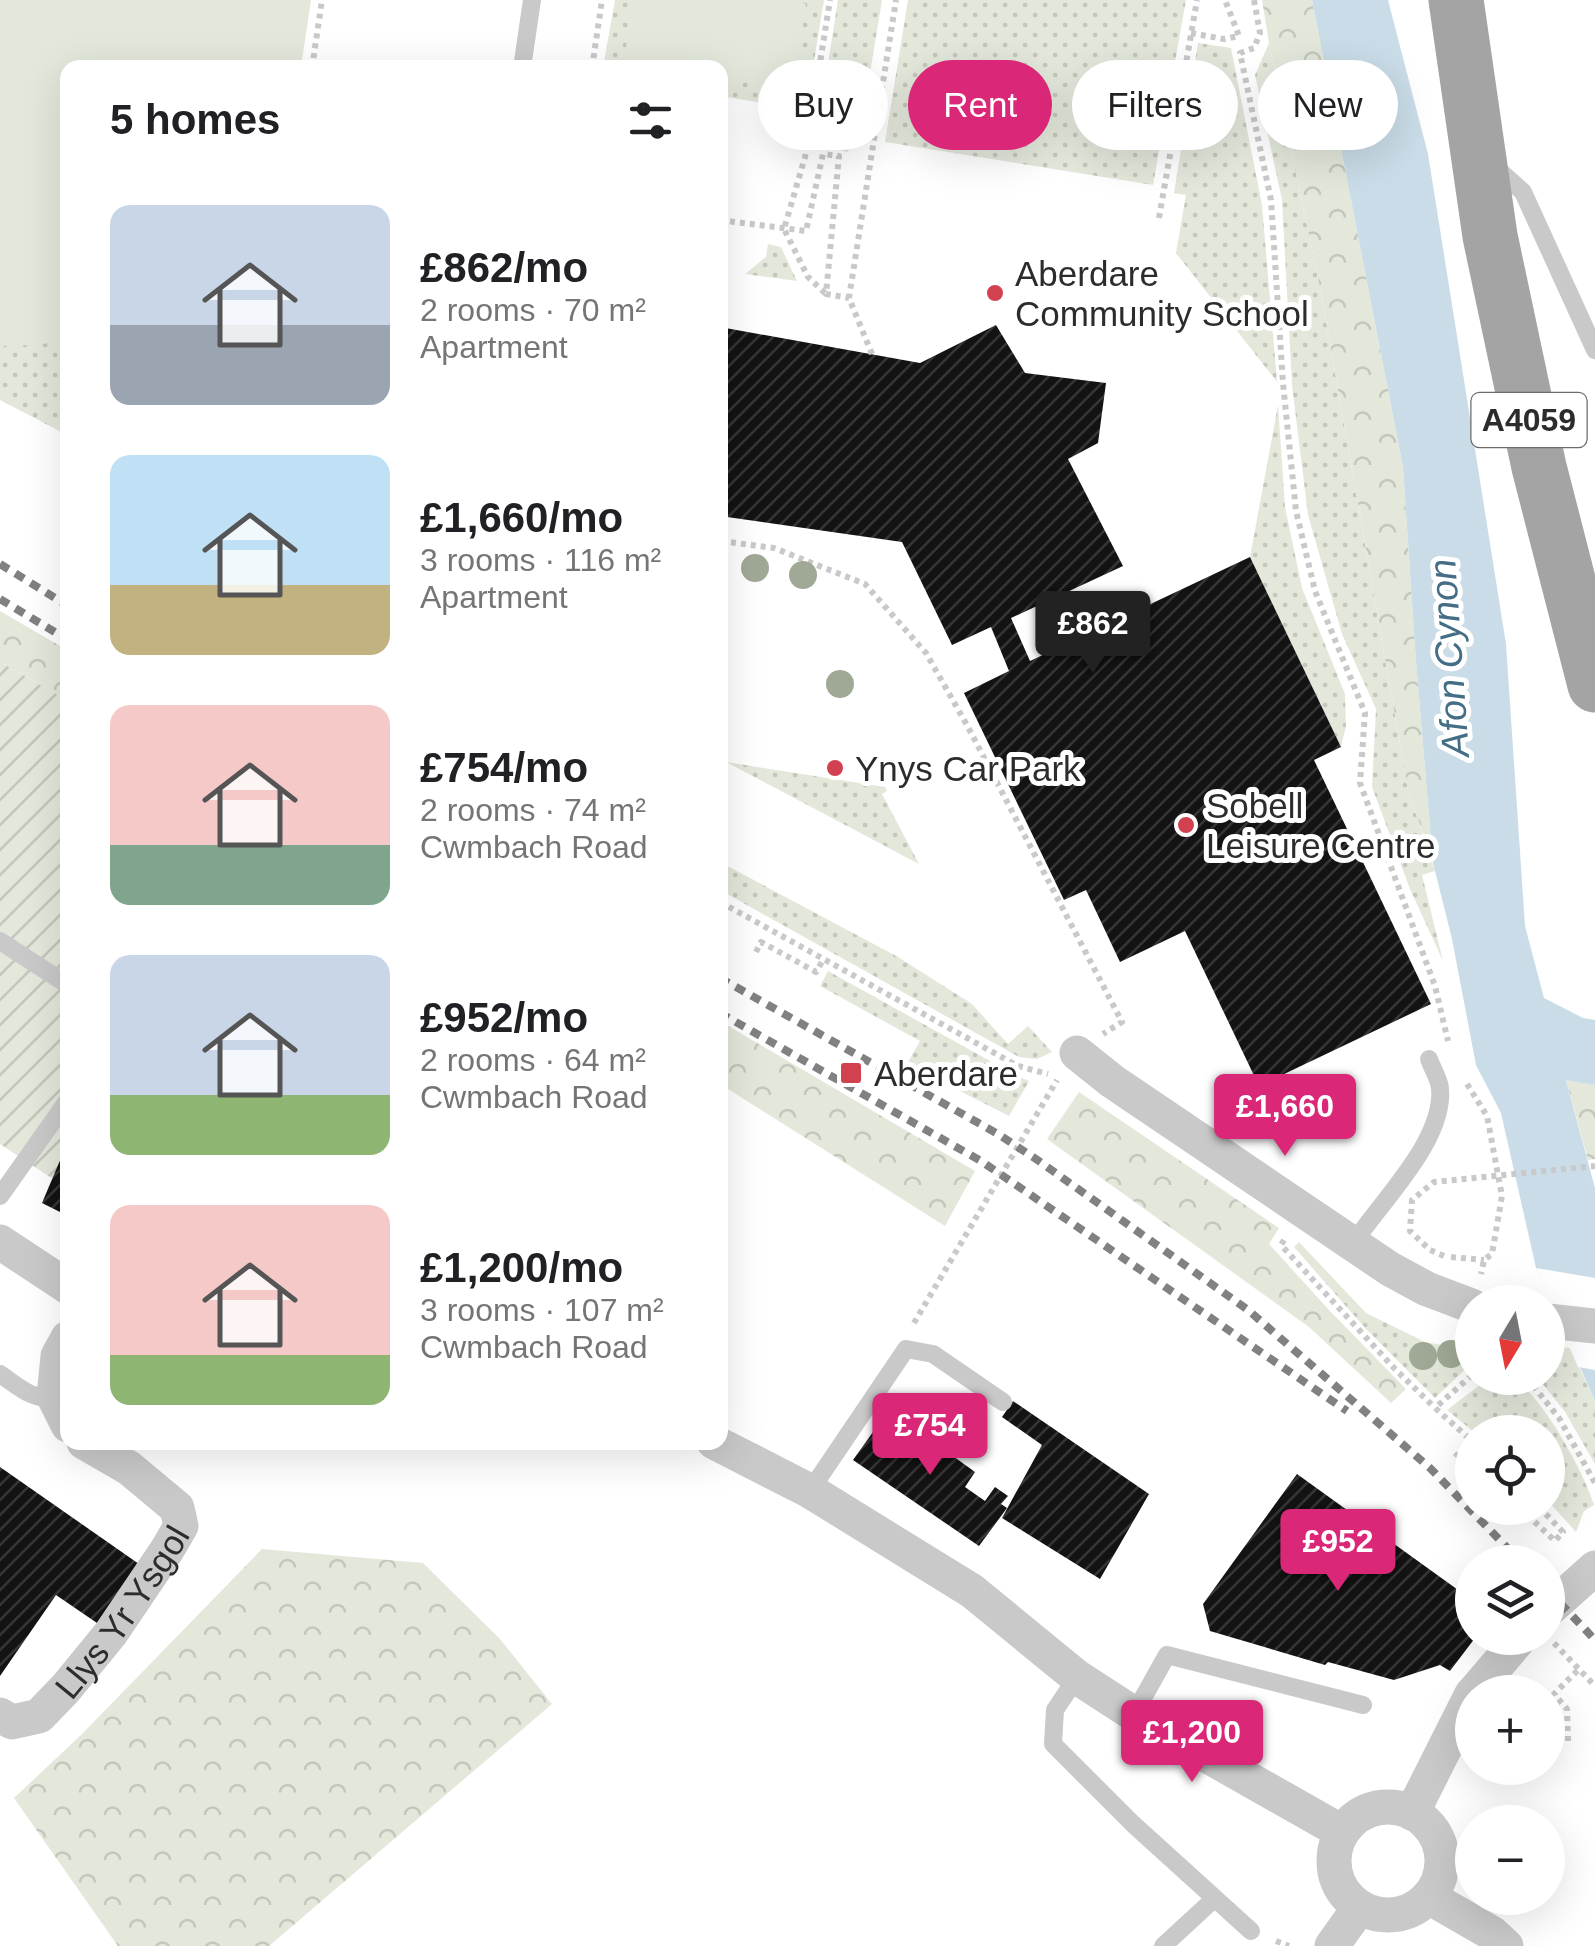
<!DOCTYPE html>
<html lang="en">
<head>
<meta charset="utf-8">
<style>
	:root { --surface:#fff; --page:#f2f2f2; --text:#202124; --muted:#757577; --accent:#db2777 }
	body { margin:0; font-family:Arial,sans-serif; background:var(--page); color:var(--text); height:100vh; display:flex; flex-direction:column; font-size:38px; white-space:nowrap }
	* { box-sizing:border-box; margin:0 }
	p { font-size:32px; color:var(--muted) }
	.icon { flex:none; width:55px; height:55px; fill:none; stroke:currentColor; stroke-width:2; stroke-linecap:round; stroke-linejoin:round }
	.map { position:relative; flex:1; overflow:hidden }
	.details { position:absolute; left:60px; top:60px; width:668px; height:1390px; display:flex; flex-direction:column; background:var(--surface); border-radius:20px; box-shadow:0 10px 40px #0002 }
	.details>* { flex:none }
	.guide { position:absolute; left:758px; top:60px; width:688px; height:90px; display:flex; gap:20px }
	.needle { width:65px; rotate:190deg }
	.tools { position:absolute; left:1455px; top:1285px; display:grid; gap:20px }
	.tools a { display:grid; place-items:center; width:110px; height:110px; border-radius:50%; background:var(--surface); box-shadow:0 10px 40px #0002; font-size:50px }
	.price { position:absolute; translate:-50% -85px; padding:0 22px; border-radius:10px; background:var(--accent); color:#fff; font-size:32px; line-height:65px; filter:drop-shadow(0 2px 5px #0008) }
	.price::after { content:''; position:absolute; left:50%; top:60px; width:30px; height:22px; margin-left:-15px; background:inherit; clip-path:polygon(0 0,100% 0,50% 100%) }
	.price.selected { background:#222; color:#fff }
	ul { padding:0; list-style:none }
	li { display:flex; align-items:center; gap:30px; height:250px; padding:0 50px }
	li span { display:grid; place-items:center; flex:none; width:280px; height:200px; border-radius:20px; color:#555 }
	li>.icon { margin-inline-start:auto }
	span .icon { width:120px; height:120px; fill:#fffc; stroke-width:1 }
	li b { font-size:42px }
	h2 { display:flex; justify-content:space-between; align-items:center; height:120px; padding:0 50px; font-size:42px }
	.chip { padding:0 35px; border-radius:45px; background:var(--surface); box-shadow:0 10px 40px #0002; font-size:35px; line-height:90px }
	.chip.selected { background:var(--accent); color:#fff }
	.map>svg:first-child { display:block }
</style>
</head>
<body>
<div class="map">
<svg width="1595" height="1946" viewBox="0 0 1595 1946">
	<defs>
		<pattern id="grass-dots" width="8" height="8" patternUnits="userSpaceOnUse" patternTransform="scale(2.5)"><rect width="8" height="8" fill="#e3e8db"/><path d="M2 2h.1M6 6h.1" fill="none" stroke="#c3c7bc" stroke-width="1.8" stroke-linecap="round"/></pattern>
		<pattern id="forest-crowns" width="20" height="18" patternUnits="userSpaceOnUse" patternTransform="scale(2.5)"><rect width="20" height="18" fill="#e3e8db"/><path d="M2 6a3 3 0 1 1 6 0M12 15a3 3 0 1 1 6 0" fill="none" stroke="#c3c7bc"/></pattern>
		<pattern id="garden-furrows" width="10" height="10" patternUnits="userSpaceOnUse" patternTransform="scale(2.5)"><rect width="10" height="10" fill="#e3e8db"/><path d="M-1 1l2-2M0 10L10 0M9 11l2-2" fill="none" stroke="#c3c7bc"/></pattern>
		<pattern id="building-hatch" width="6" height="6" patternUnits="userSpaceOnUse" patternTransform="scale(2.5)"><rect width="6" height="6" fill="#131313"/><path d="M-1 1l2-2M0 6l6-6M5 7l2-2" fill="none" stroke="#363636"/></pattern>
	</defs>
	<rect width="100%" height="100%" fill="#fff"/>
	<g fill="url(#grass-dots)">
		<path d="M 615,0 L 824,0 L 806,110 L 720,96 L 720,68 L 603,68 Z"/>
		<path d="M 838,0 L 882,0 L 859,140 L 852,139 L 848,152 L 819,146 L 817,133 Z"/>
		<path d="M 908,0 L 1186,0 L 1153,185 L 885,142 Z"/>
		<path d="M 1198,43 L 1231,48 L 1262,205 L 1277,382 L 1176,253 L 1186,195 L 1174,193 Z"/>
		<path d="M 1269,43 L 1322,298 L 1408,790 L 1435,871 L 1422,875 L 1443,961 L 1410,889 L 1372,787 L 1376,709 L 1342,634 L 1308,515 L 1292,385 L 1282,200 L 1255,75 Z"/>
		<path d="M 768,244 L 781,247 L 797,281 L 745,274 L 766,257 Z"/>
		<path d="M 67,312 L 67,435 L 0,400 L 0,322 Z"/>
		<path d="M 1278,405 L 1285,507 L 1302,588 L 1345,694 L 1346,726 L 1341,747 L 1250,557 Z"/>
		<path d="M 726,762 L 885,787 L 887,791 L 882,794 L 919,864 Z"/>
		<path d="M 720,862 L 898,957 L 972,1004 L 1008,1044 L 1028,1026 L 1052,1052 L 1037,1059 L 1019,1057 L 720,890 Z"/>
		<path d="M 828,971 L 1017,1076 L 1029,1081 L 1009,1116 L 907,1064 L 920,1041 L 820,986 Z"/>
		<path d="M 1299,1242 L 1366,1313 L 1425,1342 L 1472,1351 L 1472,1363 L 1435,1398 L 1366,1329 L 1294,1247 Z"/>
		<path d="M 1548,1346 L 1570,1348 L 1595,1401 L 1595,1464 L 1565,1412 L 1538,1378 L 1548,1378 Z"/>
		<path d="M 1489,1378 C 1500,1379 1518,1382 1526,1389 C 1550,1412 1584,1473 1594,1505 L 1584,1511 L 1576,1532 L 1548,1501 L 1548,1432 L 1474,1432 L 1447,1410 Z"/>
	</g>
	<g fill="url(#forest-crowns)">
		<path d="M 1262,0 L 1312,0 L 1403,467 L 1416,662 L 1433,863 L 1408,790 L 1322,298 L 1269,43 Z"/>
		<path d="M 0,611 L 67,650 L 67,700 L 0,662 Z"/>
		<path d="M 720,1021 L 975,1171 L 945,1226 L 720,1084 Z"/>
		<path d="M 1566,1079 L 1595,1085 L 1595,1159 L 1588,1160 Z"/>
		<path d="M 1079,1092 L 1279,1228 L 1269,1244 L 1329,1310 L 1406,1389 L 1391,1403 L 1309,1327 L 1047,1139 Z"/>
		<path d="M 262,1549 L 423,1563 L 500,1639 L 552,1704 L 269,1946 L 118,1946 L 14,1798 L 81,1735 Z"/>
	</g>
	<path fill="url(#garden-furrows)" d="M 0,662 L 67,700 L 68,1147 L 53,1179 L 0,1144 Z"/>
	<g fill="#e3e8db">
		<path d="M 0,0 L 311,0 L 301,67 L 68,68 L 67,339 L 38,345 L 0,346 Z"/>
		<path d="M 634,0 L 781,0 L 806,4 L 792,87 L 720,75 L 720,68 L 674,67 L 624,59 Z"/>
	</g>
	<path fill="#c9dce7" d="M 1312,0 L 1388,0 L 1428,154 L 1506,644 L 1525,926 L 1544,998 L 1583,1018 L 1595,1020 L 1595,1085 L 1566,1080 L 1595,1188 L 1595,1401 L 1536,1268 L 1501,1113 L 1476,1065 L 1452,939 L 1433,863 L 1416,662 L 1403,467 Z"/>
	<path fill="#fff" d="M 1536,1268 L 1595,1278 L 1595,1370 L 1578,1367 Z"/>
	<g fill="url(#building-hatch)">
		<path d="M 996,325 L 1025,373 L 1106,383 L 1098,443 L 1068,459 L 1123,566 L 1011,618 L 1030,661 L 1250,557 L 1341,747 L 1314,760 L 1431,1004 L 1259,1086 L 1185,931 L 1120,962 L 1086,890 L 1064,900 L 964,693 L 1009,671 L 991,627 L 952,645 L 902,542 L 720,516 L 720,327 L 920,363 Z"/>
		<path d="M 67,1144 L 68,1144 L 68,1216 L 42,1203 Z"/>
		<path d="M 1013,1401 L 1149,1494 L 1100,1579 L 1002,1518 L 1042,1445 L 1002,1417 Z"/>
		<path d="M 903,1409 L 933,1430 L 916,1453 L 935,1466 L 946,1451 L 975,1472 L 965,1487 L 985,1501 L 995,1487 L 1008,1496 L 1001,1504 L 1007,1508 L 979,1546 L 853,1460 L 878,1425 L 887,1432 Z"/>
		<path d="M 0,1467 L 139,1564 L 97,1623 L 56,1595 L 0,1676 Z"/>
		<path d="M 1297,1474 L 1472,1600 L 1472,1638 L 1475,1638 L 1450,1671 L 1440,1665 L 1394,1680 L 1328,1662 L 1325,1665 L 1210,1631 L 1203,1604 Z"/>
	</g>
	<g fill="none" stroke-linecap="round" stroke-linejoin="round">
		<g stroke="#c9c9c9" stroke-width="6" stroke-dasharray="5 5" stroke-linecap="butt">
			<path d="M 1254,0 L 1260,33 L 1254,48 L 1240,53 L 1271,200 L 1283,383 L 1296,511 L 1315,591 L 1365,713 L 1360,783 L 1435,986 L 1448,1041"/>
			<path d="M 1191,33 L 1224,39 L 1239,36 L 1225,0"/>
			<path d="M 312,68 L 322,0"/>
			<path d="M 592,68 L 602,0"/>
			<path d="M 1159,218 L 1197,0"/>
			<path d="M 720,220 L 806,231 L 823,154 L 839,156 L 826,294 L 849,298"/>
			<path d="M 825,293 L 808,277 L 784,229 L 805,157 L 830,0"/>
			<path d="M 872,354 L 849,298 L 896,0"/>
			<path d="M 721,541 L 774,548 L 865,584 L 926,653 L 968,727 L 1122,1022 L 1103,1034"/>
			<path d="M 720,902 L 1018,1066 L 1048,1074"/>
			<path d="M 756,952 L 761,942 L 816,972 L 823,960"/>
			<path d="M 1467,1084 L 1487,1116 L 1502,1196 L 1492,1254 L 1484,1260 L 1481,1274"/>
			<path d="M 1284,1240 L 1281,1245 L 1395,1369 L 1435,1408"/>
			<path d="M 1451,1257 L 1484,1260"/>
			<path d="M 914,1323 L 1057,1080"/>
			<path d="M 1472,1375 L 1435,1408 L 1472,1441"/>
			<path d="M 1527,1378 L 1559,1418 L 1595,1483"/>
			<path d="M 1455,1457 L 1462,1450 L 1472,1461"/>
			<path d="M 1520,1508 L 1555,1541 L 1563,1532 L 1540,1508"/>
			<path d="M 1554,1643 L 1595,1686"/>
			<path d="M 1568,1741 L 1567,1709 L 1554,1694 L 1579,1669"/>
			<path d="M 1276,1941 L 1289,1946"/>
		</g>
		<g stroke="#c9c9c9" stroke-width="18">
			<path d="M 522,68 L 532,0"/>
			<path d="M 1493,165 L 1523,192 L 1595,350"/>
			<path d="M 0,941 L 68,985"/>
			<path d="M 0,1196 L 68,1100"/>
			<path d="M 1353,1244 C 1380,1202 1445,1141 1440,1088 C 1439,1079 1432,1068 1429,1059"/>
			<path d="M 0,1374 C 17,1385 32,1401 54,1397"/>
			<path d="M 810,1491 L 906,1349 L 933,1354 L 1003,1402"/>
			<path d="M 1077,1677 L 1055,1710 L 1053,1744 L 1133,1824 L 1251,1931"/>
			<path d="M 1134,1714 L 1167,1655 L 1363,1705"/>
			<path d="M 1163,1946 L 1214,1899"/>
		</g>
		<g stroke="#c9c9c9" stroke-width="35">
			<path d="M 1077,1053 L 1112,1081 L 1390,1269 L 1427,1289 L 1472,1306"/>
			<path d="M 0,1242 L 68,1287"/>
			<path d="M 1548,1321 L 1595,1326"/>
			<path d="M 68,1338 L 58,1356 L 54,1397 L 68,1425"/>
			<path d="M 714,1442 L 810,1491 L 972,1591 L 1077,1677 L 1134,1714 L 1342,1832"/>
			<path d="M 1548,1610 L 1595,1568"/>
			<path d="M 1474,1692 L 1520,1638"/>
			<path id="s1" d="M 0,1715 L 12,1722 L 39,1716 L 66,1688 L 111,1633 L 167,1550 L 181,1526 L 177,1508 L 129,1468 L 84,1442"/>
			<circle cx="1388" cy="1861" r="54"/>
			<path d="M 1412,1813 L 1472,1694"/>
			<path d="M 1429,1897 L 1493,1934 L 1506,1946"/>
			<path d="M 1332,1946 L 1359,1908"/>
		</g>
		<path stroke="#a4a4a4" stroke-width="55" d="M 1456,0 L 1490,236 L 1539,467 L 1595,685"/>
		<g stroke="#818181" stroke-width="8" stroke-dasharray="10 8" stroke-linecap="butt">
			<path d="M 0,564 L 68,606"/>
			<path d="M 0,599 L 68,640"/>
			<path d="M 720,978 L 998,1134 L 1036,1159 L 1248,1310 L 1430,1468 L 1521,1562"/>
			<path d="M 720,1013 L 981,1161 L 1347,1411"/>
			<path d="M 1548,1590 L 1595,1640"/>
		</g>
		<path stroke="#c9c9c9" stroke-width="6" stroke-dasharray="5 5" stroke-linecap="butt" d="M 1444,1256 L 1430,1250 L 1410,1231 L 1412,1200 L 1434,1182 L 1595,1166"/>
	</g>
	<g fill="#9fa995">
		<circle cx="755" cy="568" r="14"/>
		<circle cx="803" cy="575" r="14"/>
		<circle cx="840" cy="684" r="14"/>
		<circle cx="1451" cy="1354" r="14"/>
		<circle cx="1423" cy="1356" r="14"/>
	</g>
	<g fill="#d14150" stroke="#fff" stroke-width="4">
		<circle cx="995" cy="293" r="10"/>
		<circle cx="835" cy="768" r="10"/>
		<circle cx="1186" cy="825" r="10"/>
		<rect x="839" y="1061" width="24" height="24" rx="5"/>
	</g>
	<g text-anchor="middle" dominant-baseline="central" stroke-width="10" stroke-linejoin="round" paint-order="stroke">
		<rect fill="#fff" stroke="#6b6b6b" stroke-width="2.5" x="1471.5" y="393" width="115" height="54" rx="8"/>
		<g font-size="32" font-weight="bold" fill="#2c2c2c">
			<text x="1529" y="420">A4059</text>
		</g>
		<g font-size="35" fill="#2c2c2c" stroke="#fff" text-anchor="start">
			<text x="1015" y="273">Aberdare<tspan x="1015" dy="40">Community School</tspan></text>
			<text x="855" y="768">Ynys Car Park</text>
			<text x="1206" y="805">Sobell<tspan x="1206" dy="40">Leisure Centre</tspan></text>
			<text x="874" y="1073">Aberdare</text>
		</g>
		<g font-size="35" fill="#2c2c2c" stroke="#fff">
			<text stroke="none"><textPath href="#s1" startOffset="175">Llys Yr Ysgol</textPath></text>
		</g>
		<g font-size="38" font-style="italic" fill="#446e85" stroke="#fff">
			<text transform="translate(1449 658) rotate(-94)">Afon Cynon</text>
		</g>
	</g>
</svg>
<div class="tools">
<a><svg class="needle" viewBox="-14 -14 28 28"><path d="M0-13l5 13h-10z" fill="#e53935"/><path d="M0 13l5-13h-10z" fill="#757577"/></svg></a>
<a><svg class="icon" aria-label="locate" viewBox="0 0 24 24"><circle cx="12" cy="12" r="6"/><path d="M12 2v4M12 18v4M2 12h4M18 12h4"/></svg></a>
<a><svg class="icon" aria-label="layers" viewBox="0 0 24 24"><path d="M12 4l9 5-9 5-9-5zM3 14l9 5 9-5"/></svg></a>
<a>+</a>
<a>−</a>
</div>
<b class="price selected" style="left:1093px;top:676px">£862</b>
<b class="price" style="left:1285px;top:1159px">£1,660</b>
<b class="price" style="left:930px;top:1478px">£754</b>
<b class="price" style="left:1338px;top:1594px">£952</b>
<b class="price" style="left:1192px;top:1785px">£1,200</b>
<div class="guide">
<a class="chip">Buy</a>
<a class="chip selected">Rent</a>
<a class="chip">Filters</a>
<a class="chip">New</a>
</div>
<section class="details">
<h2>5 homes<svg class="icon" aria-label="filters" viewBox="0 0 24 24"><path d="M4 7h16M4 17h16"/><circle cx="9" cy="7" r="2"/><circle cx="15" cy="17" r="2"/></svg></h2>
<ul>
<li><span style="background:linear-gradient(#c9d6e8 60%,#9aa5b1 0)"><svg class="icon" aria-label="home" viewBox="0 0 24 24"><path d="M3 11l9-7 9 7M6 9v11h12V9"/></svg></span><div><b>£862/mo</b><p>2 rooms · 70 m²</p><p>Apartment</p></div></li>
<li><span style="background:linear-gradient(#bfe0f5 65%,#c2b280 0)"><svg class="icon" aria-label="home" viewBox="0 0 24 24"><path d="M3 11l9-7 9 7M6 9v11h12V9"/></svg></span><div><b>£1,660/mo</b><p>3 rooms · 116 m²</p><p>Apartment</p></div></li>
<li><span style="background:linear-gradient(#f6c9c9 70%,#7fa58c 0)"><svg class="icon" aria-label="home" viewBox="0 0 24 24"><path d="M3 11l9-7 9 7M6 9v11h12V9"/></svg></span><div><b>£754/mo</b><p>2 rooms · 74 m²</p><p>Cwmbach Road</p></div></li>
<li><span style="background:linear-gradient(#c9d6e8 70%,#8fb573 0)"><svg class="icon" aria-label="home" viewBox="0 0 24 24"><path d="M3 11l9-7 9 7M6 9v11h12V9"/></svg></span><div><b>£952/mo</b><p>2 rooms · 64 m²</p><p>Cwmbach Road</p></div></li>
<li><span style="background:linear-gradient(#f6c9c9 75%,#8fb573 0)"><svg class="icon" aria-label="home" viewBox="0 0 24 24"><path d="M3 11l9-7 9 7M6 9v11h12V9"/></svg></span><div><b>£1,200/mo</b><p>3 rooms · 107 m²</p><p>Cwmbach Road</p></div></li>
</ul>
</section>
</div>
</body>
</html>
